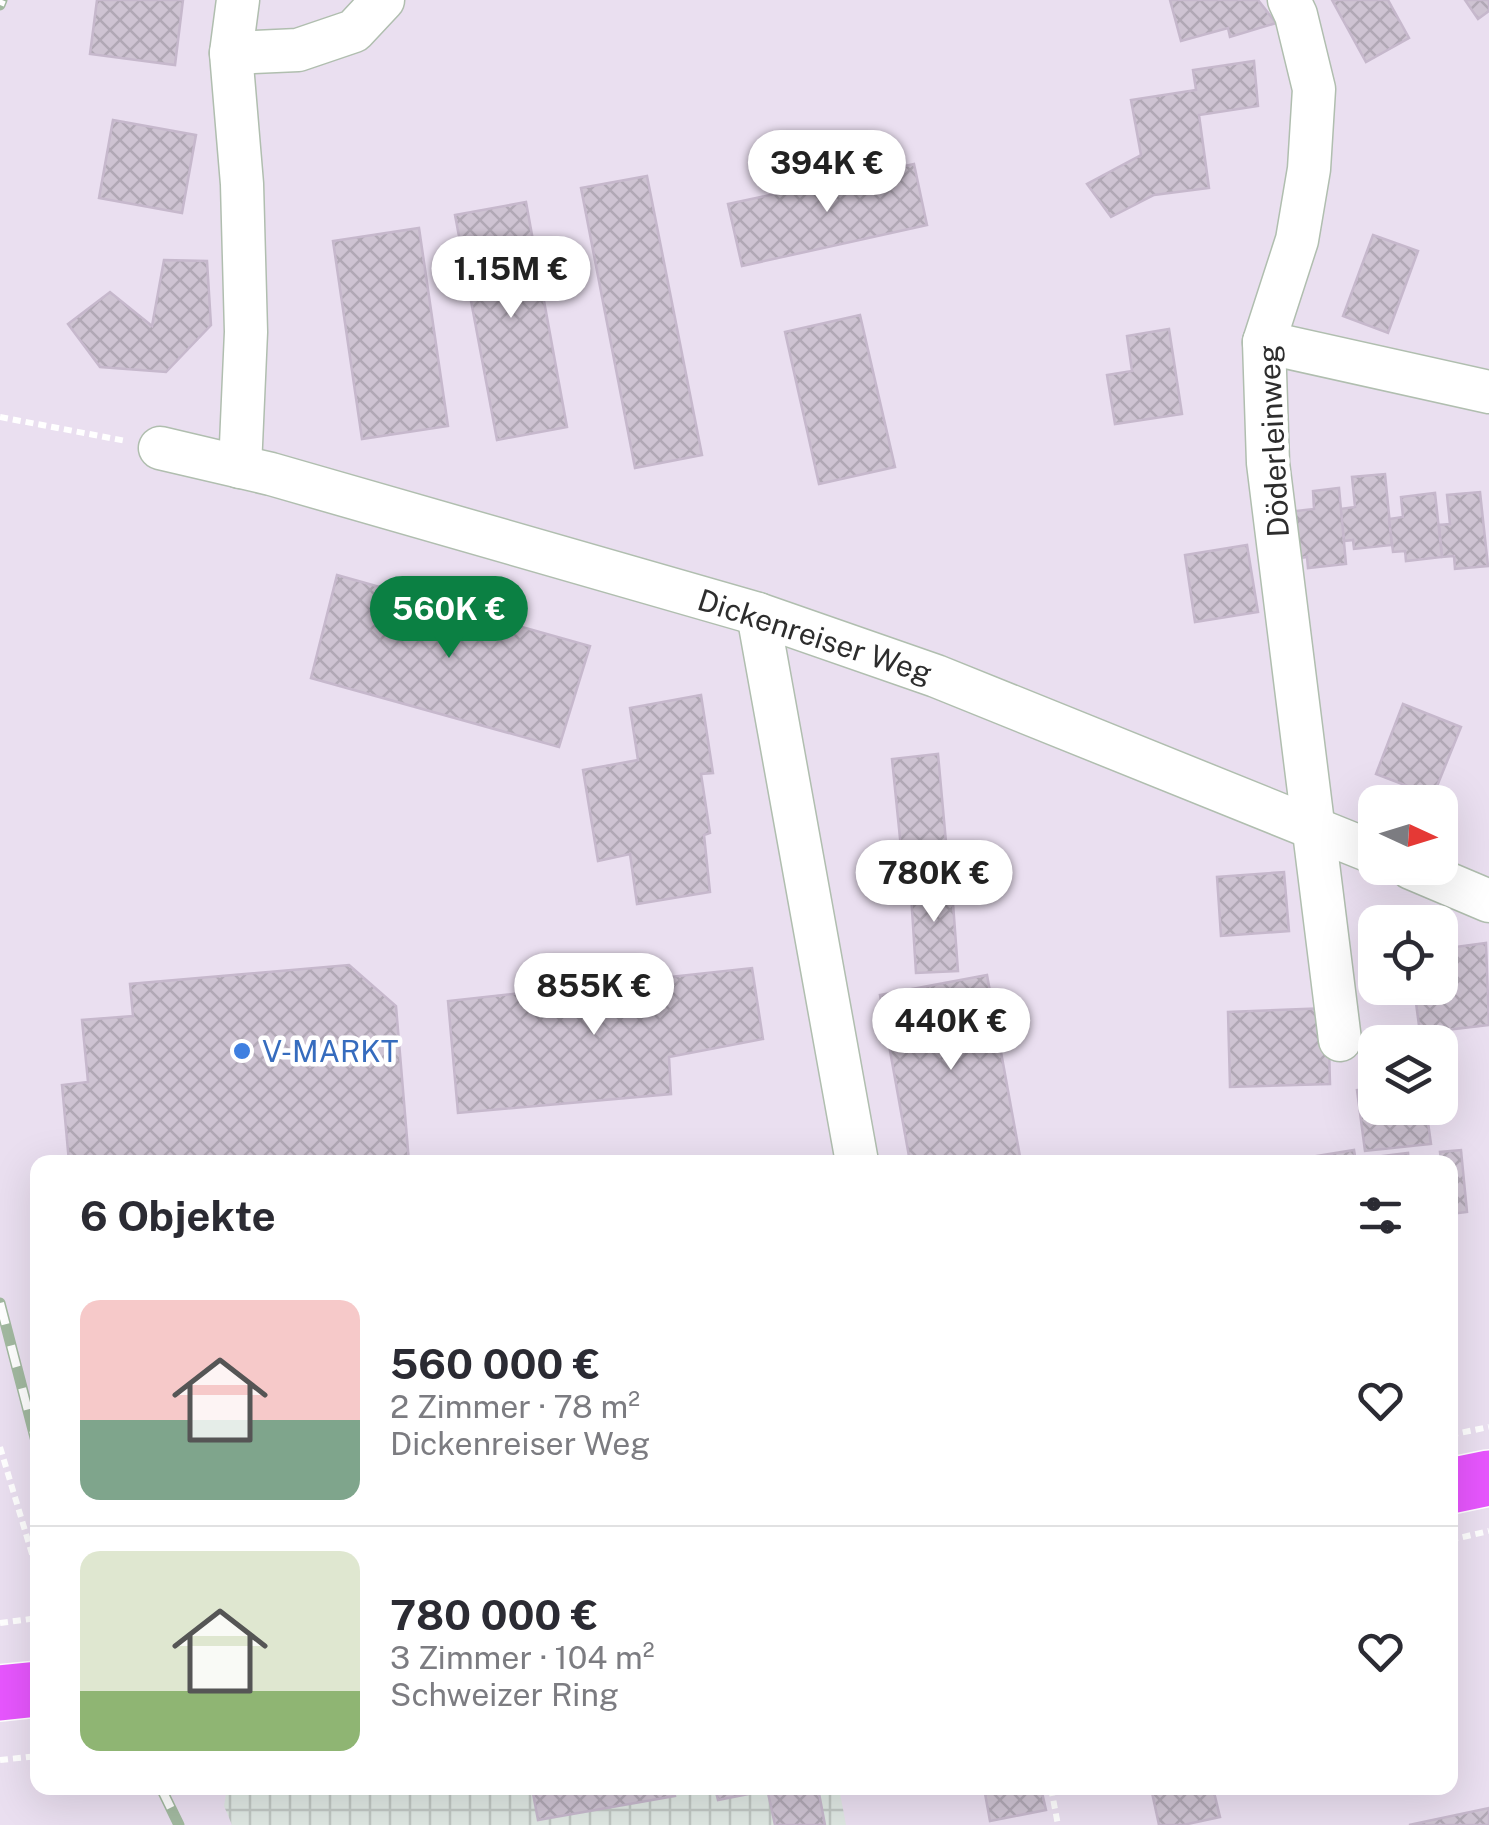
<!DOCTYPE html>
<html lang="de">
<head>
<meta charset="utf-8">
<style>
	:root { --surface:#fff; --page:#f2f2f3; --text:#2b2b33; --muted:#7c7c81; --line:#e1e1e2; --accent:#0b8043 }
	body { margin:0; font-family:"Public Sans",sans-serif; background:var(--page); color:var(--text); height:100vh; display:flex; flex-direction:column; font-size:38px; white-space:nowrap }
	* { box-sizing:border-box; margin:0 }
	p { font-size:32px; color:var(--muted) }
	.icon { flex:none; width:55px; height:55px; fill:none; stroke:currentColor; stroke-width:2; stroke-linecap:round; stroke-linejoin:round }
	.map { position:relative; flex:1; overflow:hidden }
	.drawer { position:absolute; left:30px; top:1155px; width:1428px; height:640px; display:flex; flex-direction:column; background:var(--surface); border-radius:20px; box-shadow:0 10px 40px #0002 }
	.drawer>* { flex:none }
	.needle { width:65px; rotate:94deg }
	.fabs { position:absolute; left:1358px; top:785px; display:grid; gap:20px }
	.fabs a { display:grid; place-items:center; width:100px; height:100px; border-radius:20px; background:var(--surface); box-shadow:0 10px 40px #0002; font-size:50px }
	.price { position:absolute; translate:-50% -85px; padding:0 22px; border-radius:35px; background:#fff; color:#222; font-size:32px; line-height:65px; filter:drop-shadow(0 2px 5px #0008) }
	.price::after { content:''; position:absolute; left:50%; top:60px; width:30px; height:22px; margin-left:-15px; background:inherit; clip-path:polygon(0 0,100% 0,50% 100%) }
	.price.selected { background:var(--accent); color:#fff }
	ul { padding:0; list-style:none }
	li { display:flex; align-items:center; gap:30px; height:250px; padding:0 50px }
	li+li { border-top:2px solid var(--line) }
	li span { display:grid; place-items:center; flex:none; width:280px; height:200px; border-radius:20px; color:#555 }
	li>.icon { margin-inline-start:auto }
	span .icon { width:120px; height:120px; fill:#fffc; stroke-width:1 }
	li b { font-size:42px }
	h2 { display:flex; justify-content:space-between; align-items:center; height:120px; padding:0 50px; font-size:42px }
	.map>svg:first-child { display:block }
</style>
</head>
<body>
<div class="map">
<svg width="1489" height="1825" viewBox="0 0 1489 1825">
	<defs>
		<pattern id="industrial-grid" width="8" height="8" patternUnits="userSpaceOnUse" patternTransform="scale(2.5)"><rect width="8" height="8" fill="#dfe8e3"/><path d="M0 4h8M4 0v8" fill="none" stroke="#c0c7c3"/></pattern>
		<pattern id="building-cross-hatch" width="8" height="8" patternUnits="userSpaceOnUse" patternTransform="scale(2.5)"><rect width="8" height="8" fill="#cec3d2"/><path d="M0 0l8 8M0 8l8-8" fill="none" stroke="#b1a8b5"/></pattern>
	</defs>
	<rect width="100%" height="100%" fill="#eadff0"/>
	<path fill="url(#industrial-grid)" d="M 227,1788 L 839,1788 L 846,1825 L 232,1825 L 224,1806 Z"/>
	<g fill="url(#building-cross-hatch)" stroke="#c6b8cc" stroke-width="2.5">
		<path d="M 97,0 L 183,0 L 175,65 L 90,54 Z"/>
		<path d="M 1170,0 L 1258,0 L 1276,23 L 1230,37 L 1228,28 L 1181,41 Z"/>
		<path d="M 1332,0 L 1388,0 L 1409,38 L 1366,62 Z"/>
		<path d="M 1465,0 L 1489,0 L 1489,11 L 1478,19 Z"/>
		<path d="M 1254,61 L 1258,106 L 1199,115 L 1209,188 L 1154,195 L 1111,217 L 1087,184 L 1141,155 L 1131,100 L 1196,90 L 1193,70 Z"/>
		<path d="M 113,120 L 196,135 L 182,213 L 99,198 Z"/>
		<path d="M 914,164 L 927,225 L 742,266 L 728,204 Z"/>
		<path d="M 647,176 L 702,455 L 635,468 L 581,188 Z"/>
		<path d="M 526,202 L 567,427 L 497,440 L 455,215 Z"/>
		<path d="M 419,228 L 448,426 L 362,439 L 333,241 Z"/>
		<path d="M 1373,235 L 1418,251 L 1388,333 L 1343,316 Z"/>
		<path d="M 164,260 L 207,261 L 211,325 L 166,372 L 100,367 L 68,324 L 110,292 L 152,326 Z"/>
		<path d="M 860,315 L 895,467 L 819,484 L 785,332 Z"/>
		<path d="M 1169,329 L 1182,414 L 1115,424 L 1107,375 L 1132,371 L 1127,336 Z"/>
		<path d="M 1385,474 L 1392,545 L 1354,549 L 1353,540 L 1344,541 L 1340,509 L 1355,507 L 1352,477 Z"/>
		<path d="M 1339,488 L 1346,564 L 1308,568 L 1307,557 L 1292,559 L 1287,512 L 1314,509 L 1313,491 Z"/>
		<path d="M 1480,492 L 1488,566 L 1455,569 L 1454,556 L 1442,557 L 1439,525 L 1450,524 L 1447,495 Z"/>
		<path d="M 1435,493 L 1442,557 L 1406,561 L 1405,551 L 1393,552 L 1389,519 L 1403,517 L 1401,497 Z"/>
		<path d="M 1247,545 L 1258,612 L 1195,622 L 1185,555 Z"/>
		<path d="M 337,575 L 590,646 L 559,747 L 311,678 Z"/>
		<path d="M 701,695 L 713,773 L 701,774 L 710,833 L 704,835 L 710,892 L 637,904 L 630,854 L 598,861 L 583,770 L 638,760 L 630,708 Z"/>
		<path d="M 1403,704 L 1461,727 L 1433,796 L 1376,774 Z"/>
		<path d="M 938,754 L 948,864 L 903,868 L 892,759 Z"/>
		<path d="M 1284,872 L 1289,931 L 1221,936 L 1217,877 Z"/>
		<path d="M 951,876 L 958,971 L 916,973 L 910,878 Z"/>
		<path d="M 1486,943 L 1489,1025 L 1420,1033 L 1414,988 L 1440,988 L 1440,949 Z"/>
		<path d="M 349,965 L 396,1006 L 409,1162 L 69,1162 L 62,1085 L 88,1082 L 82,1020 L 133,1016 L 130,984 Z"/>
		<path d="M 752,968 L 763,1039 L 669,1057 L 671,1094 L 458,1113 L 448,1001 Z"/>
		<path d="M 987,975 L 1021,1162 L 910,1162 L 880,995 Z"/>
		<path d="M 1328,1008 L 1330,1084 L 1230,1087 L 1228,1012 Z"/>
		<path d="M 1375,1088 L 1375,1108 L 1426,1108 L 1431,1144 L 1365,1151 L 1357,1090 Z"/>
		<path d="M 1354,1150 L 1356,1162 L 1280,1162 Z"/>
		<path d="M 1461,1150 L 1467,1212 L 1450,1214 L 1450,1162 L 1441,1162 L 1440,1152 Z"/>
		<path d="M 1408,1153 L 1409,1162 L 1366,1162 L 1366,1158 Z"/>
		<path d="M 532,1788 L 674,1788 L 675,1796 L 538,1820 Z"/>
		<path d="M 715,1788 L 779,1788 L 718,1800 Z"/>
		<path d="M 793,1788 L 818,1788 L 825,1825 L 775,1825 L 768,1793 Z"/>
		<path d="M 984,1788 L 1041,1788 L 1046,1810 L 990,1821 Z"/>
		<path d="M 1151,1788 L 1213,1788 L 1220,1817 L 1183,1825 L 1159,1825 Z"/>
		<path d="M 1489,1808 L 1489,1825 L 1409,1825 Z"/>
	</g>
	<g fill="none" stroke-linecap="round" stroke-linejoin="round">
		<defs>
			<g id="minor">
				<path d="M 238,0 L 231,53 L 242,184 L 246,332 L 240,467"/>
				<path d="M 1289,0 L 1296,15 L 1314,89 L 1309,169 L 1297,240 L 1264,342 L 1268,463 L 1340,1040"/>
				<path d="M 231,53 L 298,50 L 354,31 L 383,0"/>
				<path d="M 1264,342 L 1489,392"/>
				<path d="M 160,448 L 271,474 L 758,614 L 936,676 L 1375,853"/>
				<path d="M 758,614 L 857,1162"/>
				<path d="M 1411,868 L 1489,901"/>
			</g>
			<g id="major">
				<path d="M 1450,1486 L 1489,1478"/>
				<path d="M 0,1693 L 38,1689"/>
			</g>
		</defs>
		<use href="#minor" stroke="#b0beaf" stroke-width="45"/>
		<use href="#major" stroke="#fff" stroke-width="58"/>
		<g stroke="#fff" stroke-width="6" stroke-dasharray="8 5" stroke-linecap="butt">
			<path d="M 0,417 L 126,441"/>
			<path d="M 1450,1435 L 1489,1427"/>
			<path d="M 0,1447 L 38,1574"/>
			<path d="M 1450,1540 L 1489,1531"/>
			<path d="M 0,1623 L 38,1618"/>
			<path d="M 0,1760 L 38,1756"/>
			<path d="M 1051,1788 L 1058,1825"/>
		</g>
		<use href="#minor" stroke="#fff" stroke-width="42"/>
		<use href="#major" stroke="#e756fe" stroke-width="55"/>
		<defs>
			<g id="rail">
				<path d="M 0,5 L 2,0"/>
				<path d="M 0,1303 L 38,1449"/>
				<path d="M 161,1788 L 179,1825"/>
			</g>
		</defs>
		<use href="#rail" stroke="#a2b9a0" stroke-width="11"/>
		<use href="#rail" stroke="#fff" stroke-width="8" stroke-dasharray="22" stroke-linecap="butt"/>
	</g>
	<circle fill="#3f7fe0" stroke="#fff" stroke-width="4" cx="242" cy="1051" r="10"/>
	<g text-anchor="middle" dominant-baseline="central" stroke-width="9" stroke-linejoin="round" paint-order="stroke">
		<g font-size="30" fill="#2d2d2d" stroke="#fff">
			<text transform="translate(1273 441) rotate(-93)">Döderleinweg</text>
			<text transform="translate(815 636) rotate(18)">Dickenreiser Weg</text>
		</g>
		<g font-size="30" fill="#366cbe" stroke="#fff" text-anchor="start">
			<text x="262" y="1051">V-MARKT</text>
		</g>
	</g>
</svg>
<div class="fabs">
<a><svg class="needle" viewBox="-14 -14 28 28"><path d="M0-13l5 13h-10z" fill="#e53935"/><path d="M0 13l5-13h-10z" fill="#7c7c81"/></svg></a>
<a><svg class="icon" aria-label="locate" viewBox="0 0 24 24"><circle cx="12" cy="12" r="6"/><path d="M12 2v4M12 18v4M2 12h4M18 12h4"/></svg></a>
<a><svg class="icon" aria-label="layers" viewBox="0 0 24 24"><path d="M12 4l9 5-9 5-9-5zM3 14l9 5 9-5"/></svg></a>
</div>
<b class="price" style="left:827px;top:215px">394K €</b>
<b class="price" style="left:511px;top:321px">1.15M €</b>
<b class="price selected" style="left:449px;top:661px">560K €</b>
<b class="price" style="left:934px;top:925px">780K €</b>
<b class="price" style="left:594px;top:1038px">855K €</b>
<b class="price" style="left:951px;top:1073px">440K €</b>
<section class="drawer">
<h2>6 Objekte<svg class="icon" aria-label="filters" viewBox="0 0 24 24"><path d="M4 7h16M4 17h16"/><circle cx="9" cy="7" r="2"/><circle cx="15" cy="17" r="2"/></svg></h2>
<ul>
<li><span style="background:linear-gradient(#f6c9c9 60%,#7fa58c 0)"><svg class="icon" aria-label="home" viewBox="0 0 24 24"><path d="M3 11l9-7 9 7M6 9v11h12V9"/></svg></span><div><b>560 000 €</b><p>2 Zimmer · 78 m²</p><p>Dickenreiser Weg</p></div><svg class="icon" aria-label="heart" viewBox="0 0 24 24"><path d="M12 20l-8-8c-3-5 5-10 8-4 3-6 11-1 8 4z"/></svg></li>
<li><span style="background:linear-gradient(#dfe7d0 70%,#8fb573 0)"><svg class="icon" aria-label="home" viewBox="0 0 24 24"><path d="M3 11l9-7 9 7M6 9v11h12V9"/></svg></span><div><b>780 000 €</b><p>3 Zimmer · 104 m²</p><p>Schweizer Ring</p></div><svg class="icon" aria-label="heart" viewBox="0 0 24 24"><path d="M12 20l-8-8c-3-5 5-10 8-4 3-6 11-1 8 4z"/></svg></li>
</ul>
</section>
</div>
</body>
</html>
